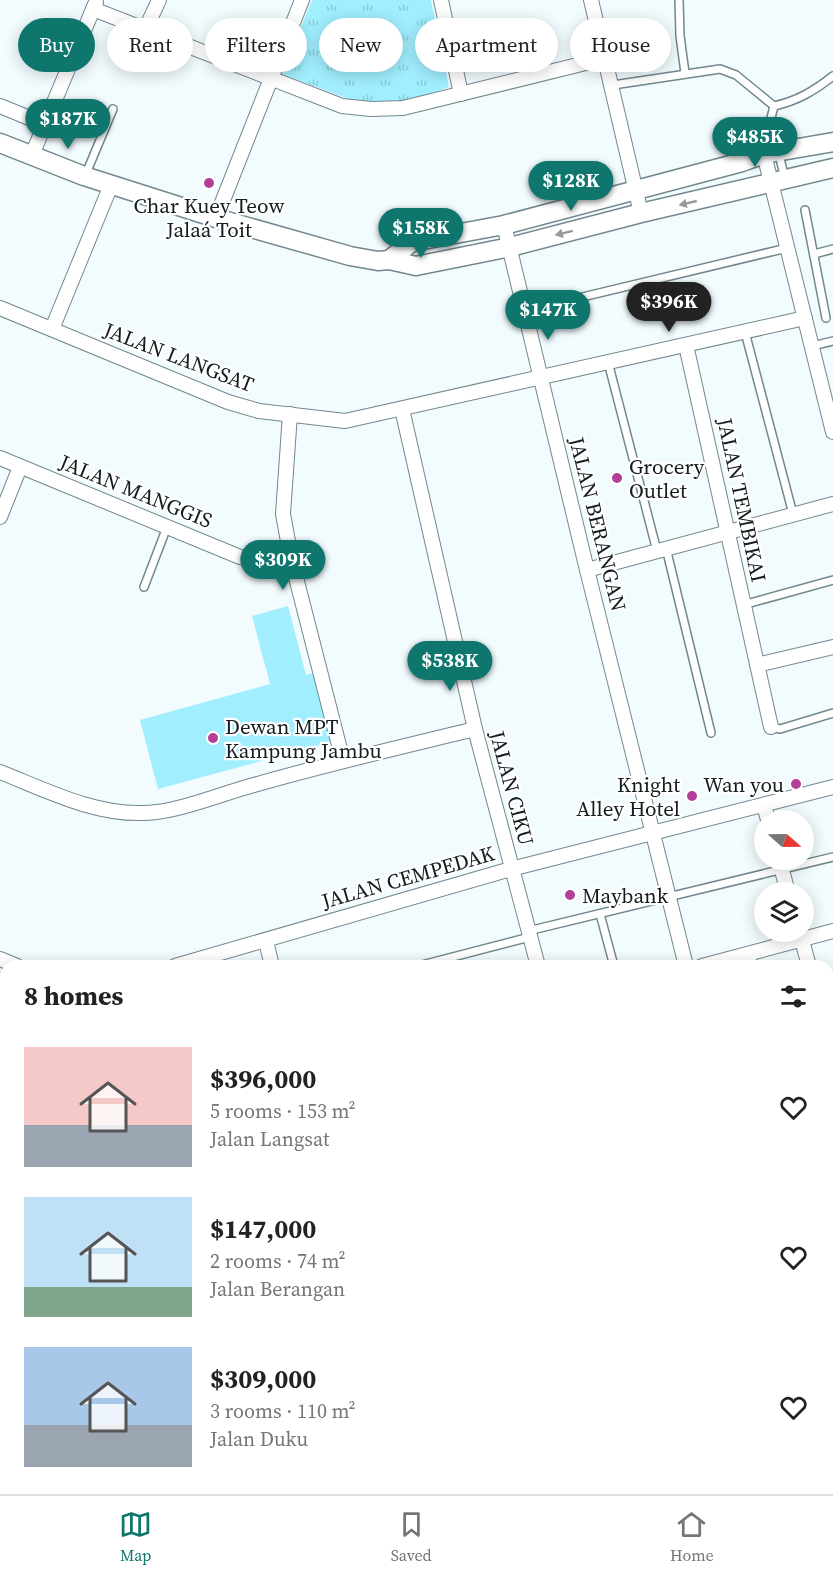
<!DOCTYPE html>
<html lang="en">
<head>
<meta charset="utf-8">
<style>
	:root { --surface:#fff; --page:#f6f6f6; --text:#222; --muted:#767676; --line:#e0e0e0; --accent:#0f766e }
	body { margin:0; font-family:"Source Serif 4",serif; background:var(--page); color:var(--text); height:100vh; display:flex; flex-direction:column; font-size:22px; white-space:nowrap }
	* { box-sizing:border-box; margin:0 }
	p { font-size:20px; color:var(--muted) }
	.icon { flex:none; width:33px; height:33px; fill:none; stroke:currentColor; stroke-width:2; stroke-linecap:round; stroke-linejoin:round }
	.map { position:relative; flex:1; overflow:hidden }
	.details { position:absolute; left:0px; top:960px; width:834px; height:534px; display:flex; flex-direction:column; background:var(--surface); border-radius:18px 18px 0 0; box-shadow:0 3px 15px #0003 }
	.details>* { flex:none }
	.hud { position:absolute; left:18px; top:18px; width:798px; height:54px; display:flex; gap:12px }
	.needle { width:39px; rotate:110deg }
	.fabs { position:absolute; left:754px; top:810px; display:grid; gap:12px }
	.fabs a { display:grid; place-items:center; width:60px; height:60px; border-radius:50%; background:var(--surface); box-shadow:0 3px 15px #0003; font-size:30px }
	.price { position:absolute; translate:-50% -51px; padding:0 14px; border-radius:21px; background:var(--accent); color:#fff; font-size:20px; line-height:39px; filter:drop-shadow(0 2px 3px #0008) }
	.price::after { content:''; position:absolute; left:50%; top:36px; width:18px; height:14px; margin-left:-9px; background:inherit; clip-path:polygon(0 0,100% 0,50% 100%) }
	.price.current { background:#222; color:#fff }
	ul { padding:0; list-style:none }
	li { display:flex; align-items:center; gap:18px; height:150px; padding:0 24px }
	li span { display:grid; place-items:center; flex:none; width:168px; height:120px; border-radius:0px; color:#555 }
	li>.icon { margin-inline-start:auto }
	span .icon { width:72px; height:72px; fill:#fffc; stroke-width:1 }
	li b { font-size:26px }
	h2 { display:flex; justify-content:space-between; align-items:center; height:72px; padding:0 24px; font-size:26px }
	.chip { padding:0 21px; border-radius:27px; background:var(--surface); box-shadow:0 3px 15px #0003; font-size:21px; line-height:54px }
	.chip.current { background:var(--accent); color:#fff }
	.tabs { display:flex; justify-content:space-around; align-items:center; height:84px; border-top:2px solid var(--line); background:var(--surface); font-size:16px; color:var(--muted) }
	.tabs a { display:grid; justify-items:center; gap:3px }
	.tabs .current { color:var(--accent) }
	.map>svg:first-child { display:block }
</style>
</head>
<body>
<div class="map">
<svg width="833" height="1494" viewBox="0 0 833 1494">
	<defs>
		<pattern id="grass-tufts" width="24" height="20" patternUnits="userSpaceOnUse" patternTransform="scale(1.5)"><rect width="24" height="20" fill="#a0eefe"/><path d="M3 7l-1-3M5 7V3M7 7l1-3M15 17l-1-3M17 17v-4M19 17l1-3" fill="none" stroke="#89ccd9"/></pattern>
	</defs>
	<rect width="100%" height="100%" fill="#f2fcff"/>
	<path fill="url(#grass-tufts)" d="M 312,0 L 431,0 L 449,87 L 405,103 L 351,100 L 282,74 Z"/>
	<path fill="#a0eefe" d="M 288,606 L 306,675 L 313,673 L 331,742 L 158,789 L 140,720 L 270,684 L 252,616 Z"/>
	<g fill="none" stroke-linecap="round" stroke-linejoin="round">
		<g stroke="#2ecbe5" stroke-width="22">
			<path d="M 0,1127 L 6,1136"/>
			<path d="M 154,1488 L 156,1494"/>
		</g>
		<defs>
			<g id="service">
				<path d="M 679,0 L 680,36 L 685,73"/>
				<path d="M 613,85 L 720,69 L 736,75 L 774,106 C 797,101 814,91 833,76"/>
				<path d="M 774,106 L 771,118 L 772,125 L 785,179"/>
				<path d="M 85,176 L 113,109"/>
				<path d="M 805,210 L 826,318"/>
				<path d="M 814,254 L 833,249"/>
				<path d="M 524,311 L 787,248"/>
				<path d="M 745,332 L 793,514"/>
				<path d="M 812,346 L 833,341"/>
				<path d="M 608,362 L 657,551"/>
				<path d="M 666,548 L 711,733"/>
				<path d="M 144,587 L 167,527"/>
				<path d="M 743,605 L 833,580"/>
				<path d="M 771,727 L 780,729 L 833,713"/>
				<path d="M 600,914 L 614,966"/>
				<path d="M 528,931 L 833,857"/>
				<path d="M 751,953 L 754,966"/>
				<path d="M 418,966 L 530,937"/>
				<path d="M 828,1148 L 833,1146"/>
				<path d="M 0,1303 L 6,1316"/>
				<path d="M 387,1488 L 388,1494"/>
				<path d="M 582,1488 L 583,1494"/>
				<path d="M 714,1494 L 726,1488"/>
			</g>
			<g id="minor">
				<path d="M 441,0 L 461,94"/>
				<path d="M 591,0 L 641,213"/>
				<path d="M 93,9 L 342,106 L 371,109 L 403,108 L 606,58"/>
				<path d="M 146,28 L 159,0"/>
				<path d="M 0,106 L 44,124"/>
				<path d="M 764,154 L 833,432"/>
				<path d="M 32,155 L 96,2"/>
				<path d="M 216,218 L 302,0"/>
				<path d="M 504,225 L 587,570 L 686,966"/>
				<path d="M 0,308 L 228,402 L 259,411 L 345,421 L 805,318"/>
				<path d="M 52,329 L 111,185"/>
				<path d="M 686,345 L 771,727"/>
				<path d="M 402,409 L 475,729 L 538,966"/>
				<path d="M 290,414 L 283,514 L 291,558 L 343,761"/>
				<path d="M 0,458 L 240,557 L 262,562 L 291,558"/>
				<path d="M 0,517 L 20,467"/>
				<path d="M 587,570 L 833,504"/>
				<path d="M 757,665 L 833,647"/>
				<path d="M 0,772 C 46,790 94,815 144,813 C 179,812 220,794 254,785 C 327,764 401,747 475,729"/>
				<path d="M 764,805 L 768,820"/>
				<path d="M 779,860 L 788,892"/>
				<path d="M 800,933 L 809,966"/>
				<path d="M 266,941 L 272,966"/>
				<path d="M 0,959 L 17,966"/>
				<path d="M 175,966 L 511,869 L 833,787"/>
				<path d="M 702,966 L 833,931"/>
				<path d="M 828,1036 L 833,1053"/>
				<path d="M 828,1083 L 833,1082"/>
				<path d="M 828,1397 L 833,1413"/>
				<path d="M 828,1427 L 833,1426"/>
				<path d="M 272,1488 L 275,1494"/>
				<path d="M 352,1488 L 354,1494"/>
				<path d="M 776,1488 L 778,1494"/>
			</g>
			<g id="secondary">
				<path d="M 0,143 L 84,176 L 216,218 L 350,256 L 378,261 L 389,260 L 416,266 L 510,247 L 641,213 L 833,168"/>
				<path d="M 389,260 L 412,242 L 504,225 L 742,162 L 764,154 L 833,142"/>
				<path d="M 828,1219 L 833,1218"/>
				<path d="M 828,1233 L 833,1232"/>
				<path d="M 0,1482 L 6,1479"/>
			</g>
		</defs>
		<use href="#service" stroke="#71888d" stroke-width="10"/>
		<use href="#minor" stroke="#71888d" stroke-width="16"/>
		<use href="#secondary" stroke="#71888d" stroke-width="21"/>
		<use href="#service" stroke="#fff" stroke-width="7"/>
		<use href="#minor" stroke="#fff" stroke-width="14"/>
		<use href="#secondary" stroke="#fff" stroke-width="18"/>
	</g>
	<defs><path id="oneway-solid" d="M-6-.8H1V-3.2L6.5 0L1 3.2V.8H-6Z" transform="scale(1.5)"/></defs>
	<g fill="#95999a">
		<use href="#oneway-solid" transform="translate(688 203) rotate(167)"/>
		<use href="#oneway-solid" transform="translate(564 233) rotate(166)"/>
	</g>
	<g fill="#b23f99" stroke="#fff" stroke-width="2">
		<circle cx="209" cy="183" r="6"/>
		<circle cx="617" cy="478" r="6"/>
		<circle cx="213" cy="738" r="6"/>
		<circle cx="796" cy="784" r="6"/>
		<circle cx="692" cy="796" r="6"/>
		<circle cx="570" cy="895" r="6"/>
	</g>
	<g text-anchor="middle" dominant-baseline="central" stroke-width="4.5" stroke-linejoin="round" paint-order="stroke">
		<g font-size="21" fill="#141d1f" stroke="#fff" text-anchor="start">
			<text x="209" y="205" text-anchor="middle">Char Kuey Teow<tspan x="209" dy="24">Jalaá Toit</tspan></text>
			<text x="629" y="466">Grocery<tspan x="629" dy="24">Outlet</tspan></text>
			<text x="225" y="726">Dewan MPT<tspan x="225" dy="24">Kampung Jambu</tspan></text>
			<text x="680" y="784" text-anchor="end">Knight<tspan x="680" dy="24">Alley Hotel</tspan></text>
			<text x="784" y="784" text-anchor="end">Wan you</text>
			<text x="582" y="895">Maybank</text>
		</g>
		<g font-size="21" fill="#141d1f" stroke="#fff">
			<text transform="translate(179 357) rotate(21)">JALAN LANGSAT</text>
			<text transform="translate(136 491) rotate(22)">JALAN MANGGIS</text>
			<text transform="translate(742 500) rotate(78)">JALAN TEMBIKAI</text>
			<text transform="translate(598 524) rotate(76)">JALAN BERANGAN</text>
			<text transform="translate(512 788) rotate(75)">JALAN CIKU</text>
			<text transform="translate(408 877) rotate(-16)">JALAN CEMPEDAK</text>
		</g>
	</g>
</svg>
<div class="fabs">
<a><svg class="needle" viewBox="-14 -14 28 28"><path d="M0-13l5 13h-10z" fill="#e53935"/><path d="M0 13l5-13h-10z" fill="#767676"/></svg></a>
<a><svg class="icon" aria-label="layers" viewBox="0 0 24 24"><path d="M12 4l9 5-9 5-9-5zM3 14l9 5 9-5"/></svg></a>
</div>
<b class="price" style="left:68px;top:150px">$187K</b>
<b class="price" style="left:755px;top:168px">$485K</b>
<b class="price" style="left:571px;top:212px">$128K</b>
<b class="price" style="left:421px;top:259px">$158K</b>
<b class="price current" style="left:669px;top:333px">$396K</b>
<b class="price" style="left:548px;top:341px">$147K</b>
<b class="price" style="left:283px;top:591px">$309K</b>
<b class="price" style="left:450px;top:692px">$538K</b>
<div class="hud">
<a class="chip current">Buy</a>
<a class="chip">Rent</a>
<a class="chip">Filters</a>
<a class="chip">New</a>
<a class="chip">Apartment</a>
<a class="chip">House</a>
</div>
<section class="details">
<h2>8 homes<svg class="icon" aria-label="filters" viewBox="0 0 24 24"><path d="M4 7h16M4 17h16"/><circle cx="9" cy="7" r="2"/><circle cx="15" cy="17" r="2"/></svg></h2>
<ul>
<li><span style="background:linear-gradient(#f6c9c9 65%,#9aa5b1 0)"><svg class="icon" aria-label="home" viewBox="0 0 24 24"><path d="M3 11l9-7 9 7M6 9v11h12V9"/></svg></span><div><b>$396,000</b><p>5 rooms · 153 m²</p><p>Jalan Langsat</p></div><svg class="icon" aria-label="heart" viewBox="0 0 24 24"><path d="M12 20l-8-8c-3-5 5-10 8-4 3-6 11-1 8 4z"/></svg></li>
<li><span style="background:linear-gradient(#bfe0f5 75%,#7fa58c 0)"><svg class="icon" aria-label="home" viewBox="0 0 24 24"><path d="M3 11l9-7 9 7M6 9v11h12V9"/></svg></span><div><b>$147,000</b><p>2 rooms · 74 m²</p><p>Jalan Berangan</p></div><svg class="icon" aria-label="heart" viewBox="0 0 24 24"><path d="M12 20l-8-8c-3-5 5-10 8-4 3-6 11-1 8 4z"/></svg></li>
<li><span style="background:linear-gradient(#a9c7e8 65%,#9aa5b1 0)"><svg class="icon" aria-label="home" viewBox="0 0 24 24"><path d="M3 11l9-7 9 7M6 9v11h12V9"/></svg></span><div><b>$309,000</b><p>3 rooms · 110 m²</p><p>Jalan Duku</p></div><svg class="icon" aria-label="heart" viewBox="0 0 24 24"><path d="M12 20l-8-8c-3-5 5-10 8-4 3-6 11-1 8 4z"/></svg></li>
</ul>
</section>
</div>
<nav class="tabs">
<a class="current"><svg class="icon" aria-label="map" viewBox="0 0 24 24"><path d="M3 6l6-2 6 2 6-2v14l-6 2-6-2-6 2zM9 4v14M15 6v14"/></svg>Map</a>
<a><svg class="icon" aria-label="saved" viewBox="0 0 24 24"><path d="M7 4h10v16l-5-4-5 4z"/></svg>Saved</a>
<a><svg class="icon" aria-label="home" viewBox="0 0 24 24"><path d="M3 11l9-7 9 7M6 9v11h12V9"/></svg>Home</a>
</nav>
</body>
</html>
